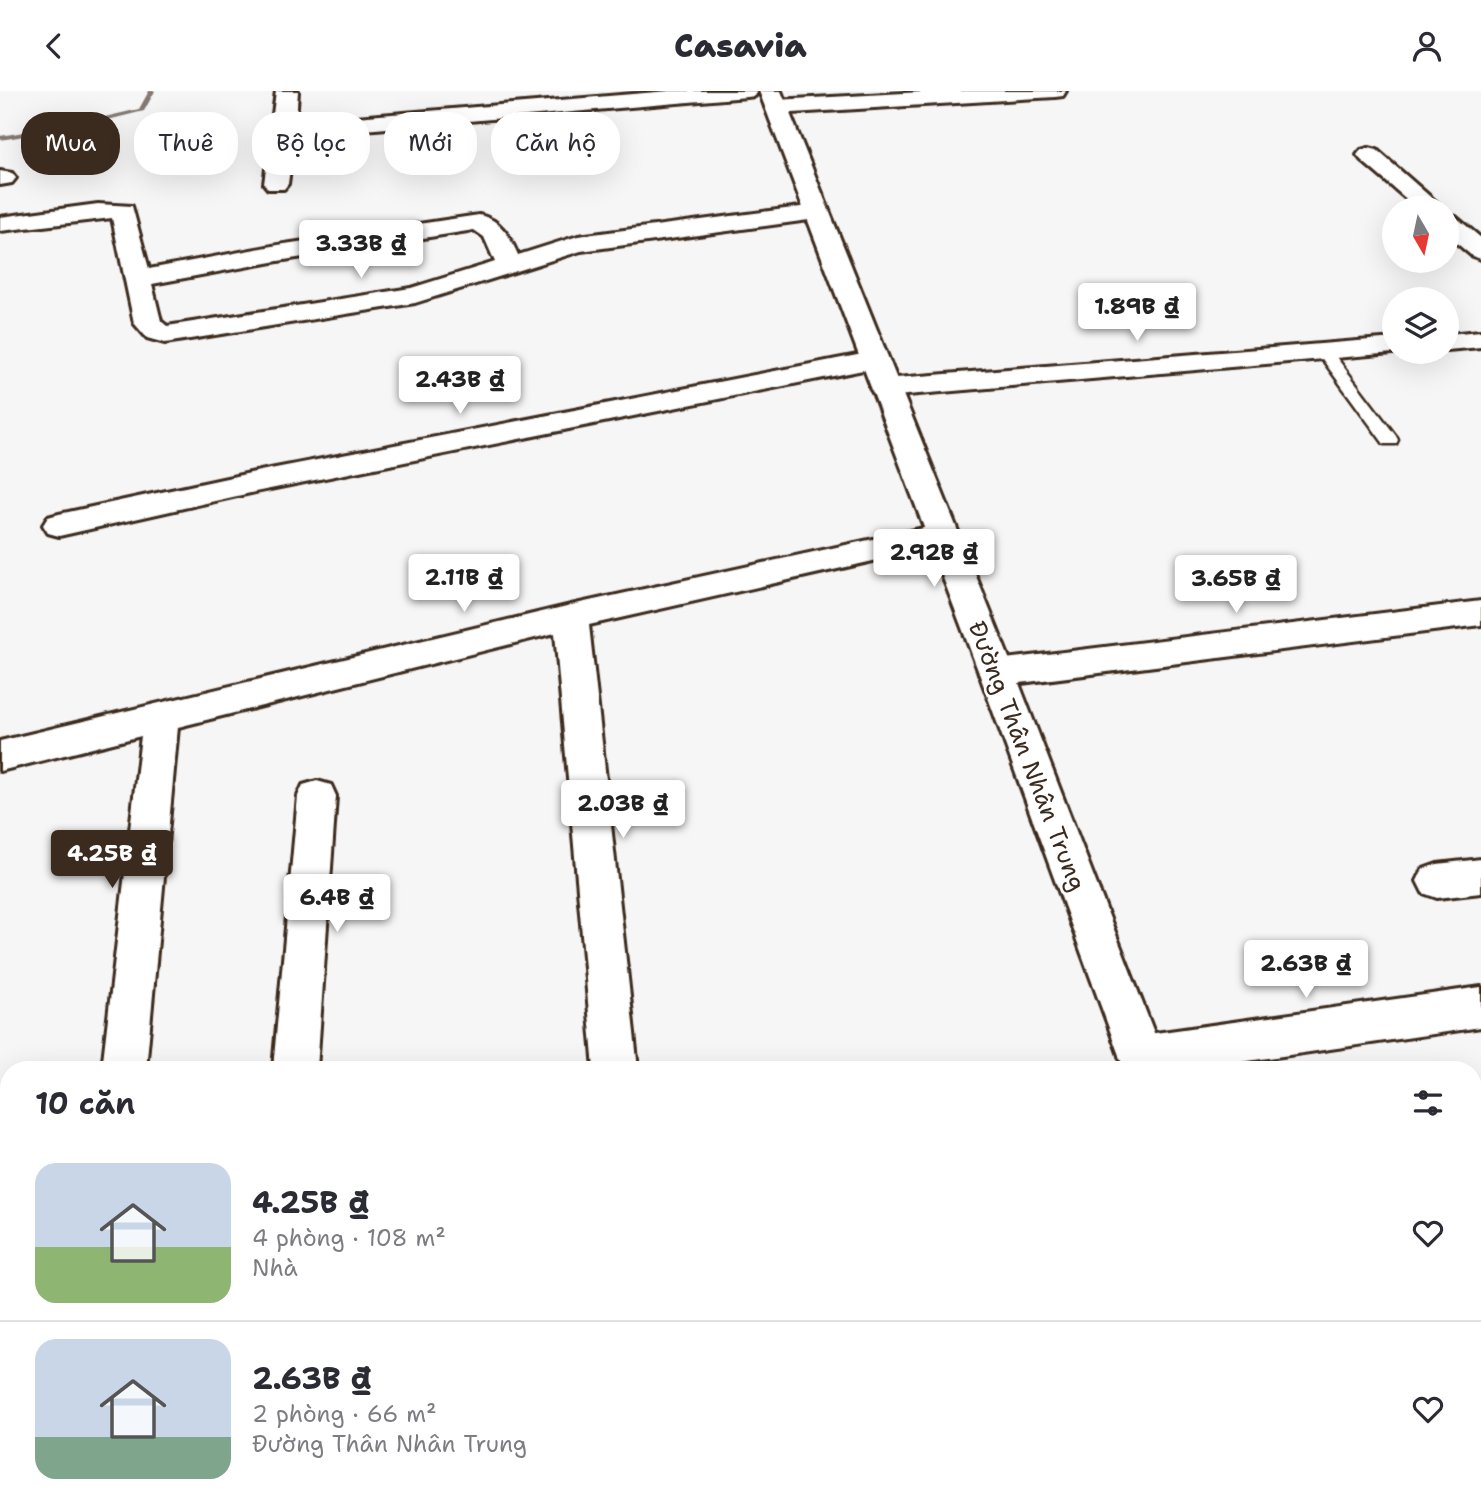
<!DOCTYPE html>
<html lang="vi">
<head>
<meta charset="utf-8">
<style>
	:root { --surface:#fff; --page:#f7f7f7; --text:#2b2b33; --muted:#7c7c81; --line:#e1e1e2; --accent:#3b2a1e }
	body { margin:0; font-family:"Shantell Sans",sans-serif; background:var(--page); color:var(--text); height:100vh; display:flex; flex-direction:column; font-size:26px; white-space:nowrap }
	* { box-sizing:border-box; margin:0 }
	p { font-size:23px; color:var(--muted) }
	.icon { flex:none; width:38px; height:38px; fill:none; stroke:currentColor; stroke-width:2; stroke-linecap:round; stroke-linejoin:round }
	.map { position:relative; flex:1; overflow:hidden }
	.sheet { position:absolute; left:0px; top:970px; width:1482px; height:450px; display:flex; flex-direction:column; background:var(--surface); border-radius:28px 28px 0 0; box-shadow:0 7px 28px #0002 }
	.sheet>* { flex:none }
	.banner { position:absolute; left:21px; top:21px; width:700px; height:63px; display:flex; gap:14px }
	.needle { width:46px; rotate:171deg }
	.tools { position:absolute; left:1382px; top:105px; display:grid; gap:14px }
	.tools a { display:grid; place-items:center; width:77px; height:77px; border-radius:50%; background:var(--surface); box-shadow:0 7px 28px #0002; font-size:35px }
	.price { position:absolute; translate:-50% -60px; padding:0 16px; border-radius:7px; background:#fff; color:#222; font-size:23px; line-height:46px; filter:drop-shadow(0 2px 4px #0008) }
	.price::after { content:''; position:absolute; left:50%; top:42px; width:21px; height:16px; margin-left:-10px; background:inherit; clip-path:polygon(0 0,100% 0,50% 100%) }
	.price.active { background:var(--accent); color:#fff }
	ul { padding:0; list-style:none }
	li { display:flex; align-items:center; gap:21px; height:175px; padding:0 35px }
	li+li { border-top:2px solid var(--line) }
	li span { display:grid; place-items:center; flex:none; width:196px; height:140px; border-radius:21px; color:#555 }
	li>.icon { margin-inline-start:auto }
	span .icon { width:84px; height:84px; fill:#fffc; stroke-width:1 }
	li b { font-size:30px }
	h2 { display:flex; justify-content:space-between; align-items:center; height:84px; padding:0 35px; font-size:30px }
	.chip { padding:0 24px; border-radius:28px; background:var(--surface); box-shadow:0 7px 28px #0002; font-size:24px; line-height:63px }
	.chip.active { background:var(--accent); color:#fff }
	header { display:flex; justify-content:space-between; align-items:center; height:91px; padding:0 35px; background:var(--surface); font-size:32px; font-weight:800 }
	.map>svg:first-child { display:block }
</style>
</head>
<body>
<header><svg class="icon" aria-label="back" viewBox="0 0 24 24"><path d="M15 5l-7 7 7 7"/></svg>Casavia<svg class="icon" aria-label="person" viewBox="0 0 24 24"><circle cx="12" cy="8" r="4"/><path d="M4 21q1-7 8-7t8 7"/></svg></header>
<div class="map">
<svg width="1481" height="1418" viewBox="0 0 1481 1418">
	<rect width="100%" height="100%" fill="#f7f6f6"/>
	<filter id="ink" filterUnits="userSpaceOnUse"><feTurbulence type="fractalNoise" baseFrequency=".0143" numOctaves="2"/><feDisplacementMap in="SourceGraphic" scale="14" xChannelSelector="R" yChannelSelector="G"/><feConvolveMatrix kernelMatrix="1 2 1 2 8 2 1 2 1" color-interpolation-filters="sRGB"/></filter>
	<g filter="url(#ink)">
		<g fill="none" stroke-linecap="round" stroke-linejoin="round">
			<path fill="#847972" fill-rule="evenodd" d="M 149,0 L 155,0 L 144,20 L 79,36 L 0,49 L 0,45 L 79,32 L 139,18 Z"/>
			<defs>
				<path id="service" d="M 1325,256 L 1330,258 L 1396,345 L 1398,349 L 1396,353 L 1384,353 L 1317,261 Z"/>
				<g id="minor">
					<path d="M 276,0 L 298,0 L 296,31 L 669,0 L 758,0 L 755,5 L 747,6 L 294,45 L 288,93 L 284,98 L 268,98 L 264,93 Z"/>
					<path d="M 941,0 L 1066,0 L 1063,5 L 1055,6 L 776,23 L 768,21 L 765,16 L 768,11 L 776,9 Z"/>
					<path d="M 1369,57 L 1377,59 L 1443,117 L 1417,117 L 1361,69 L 1357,64 L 1361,59 Z"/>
					<path d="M 0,80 L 12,82 L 16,87 L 12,92 L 0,94 Z"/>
					<path d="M 98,113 L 132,115 L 149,178 L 278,154 L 479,124 C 501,129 509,144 518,164 L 578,145 L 816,114 L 825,116 L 828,121 L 825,126 L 816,128 L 581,160 L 415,212 L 165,252 L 147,247 L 134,232 L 112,127 L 0,140 L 0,126 ZM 474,139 L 484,146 L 495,171 L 411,197 L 167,235 L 161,230 L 152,193 L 278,170 Z"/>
					<path d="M 1447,124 L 1456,126 L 1481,147 L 1481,168 L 1472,165 L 1447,144 Z"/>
					<path d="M 1481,240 L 1481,256 L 1447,259 L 1447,243 Z"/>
					<path d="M 1395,247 L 1395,261 L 1405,261 L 884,306 L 874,303 L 870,297 L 874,291 L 884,288 Z"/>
					<path d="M 873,261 L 883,263 L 887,269 L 883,275 L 255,401 L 59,445 L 48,442 L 43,434 L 48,426 L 59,423 L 255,381 Z"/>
					<path d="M 942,433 L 953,436 L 958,444 L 953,452 L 589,534 L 638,978 L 594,978 L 555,542 L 178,636 L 146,978 L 102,978 L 141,645 L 0,680 L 0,650 L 571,514 Z"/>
					<path d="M 1481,510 L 1481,534 L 997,595 L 984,591 L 979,582 L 984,573 L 997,569 Z"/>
					<path d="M 317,690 L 331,694 L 336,705 L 317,978 L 273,978 L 298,705 L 303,694 Z"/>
					<path d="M 1481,768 L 1481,802 L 1437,807 L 1423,802 L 1417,790 L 1423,778 L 1437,773 Z"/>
					<path d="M 1481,896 L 1481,936 L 1193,978 L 1125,978 L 1119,965 L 1125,950 L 1141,944 Z"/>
					<path d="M 1481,1160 L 1481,1210 L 1474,1211 L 1474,1161 Z"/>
					<path d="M 51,1410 L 107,1410 L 106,1418 L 50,1418 Z"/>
					<rect x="264" y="1410" width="56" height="8"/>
					<path d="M 631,1410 L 687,1410 L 688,1418 L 632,1418 Z"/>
				</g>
				<g id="tertiary">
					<path d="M 759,0 L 781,0 L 1015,582 L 1168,978 L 1124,978 L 979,582 Z"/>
					<path d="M 1281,1410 L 1336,1410 L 1339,1418 L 1283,1418 Z"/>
				</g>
			</defs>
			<use href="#service" stroke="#3b2a1e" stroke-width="5"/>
			<use href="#minor" stroke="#3b2a1e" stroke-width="6"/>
			<use href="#tertiary" stroke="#3b2a1e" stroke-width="6"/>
			<use href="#service" fill="#fff" fill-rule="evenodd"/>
			<use href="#minor" fill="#fff" fill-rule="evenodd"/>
			<use href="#tertiary" fill="#fff" fill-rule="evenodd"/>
		</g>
	</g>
	<g text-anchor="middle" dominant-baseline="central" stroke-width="5" stroke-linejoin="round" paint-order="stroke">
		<g font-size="24" fill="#3b2a1e" stroke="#fff">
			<text transform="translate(1027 665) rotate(69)">Đường Thân Nhân Trung</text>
		</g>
	</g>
</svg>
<div class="tools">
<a><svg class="needle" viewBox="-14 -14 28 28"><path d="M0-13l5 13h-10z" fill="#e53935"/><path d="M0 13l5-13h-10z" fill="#7c7c81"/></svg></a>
<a><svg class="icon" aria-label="layers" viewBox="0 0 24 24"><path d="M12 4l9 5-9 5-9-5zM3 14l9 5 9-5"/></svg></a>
</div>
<b class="price" style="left:361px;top:189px">3.33B ₫</b>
<b class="price" style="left:1137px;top:252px">1.89B ₫</b>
<b class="price" style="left:460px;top:325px">2.43B ₫</b>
<b class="price" style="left:934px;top:498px">2.92B ₫</b>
<b class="price" style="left:464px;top:523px">2.11B ₫</b>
<b class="price" style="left:1236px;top:524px">3.65B ₫</b>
<b class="price" style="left:623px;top:749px">2.03B ₫</b>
<b class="price active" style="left:112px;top:799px">4.25B ₫</b>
<b class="price" style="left:337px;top:843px">6.4B ₫</b>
<b class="price" style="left:1306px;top:909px">2.63B ₫</b>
<div class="banner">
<a class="chip active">Mua</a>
<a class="chip">Thuê</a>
<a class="chip">Bộ lọc</a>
<a class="chip">Mới</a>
<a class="chip">Căn hộ</a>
</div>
<section class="sheet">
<h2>10 căn<svg class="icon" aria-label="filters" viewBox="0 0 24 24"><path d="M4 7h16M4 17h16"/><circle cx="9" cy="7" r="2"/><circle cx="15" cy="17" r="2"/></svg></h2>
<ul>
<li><span style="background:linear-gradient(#c9d6e8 60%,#8fb573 0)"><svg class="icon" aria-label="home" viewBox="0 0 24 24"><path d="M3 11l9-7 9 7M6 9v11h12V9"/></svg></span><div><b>4.25B ₫</b><p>4 phòng · 108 m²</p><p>Nhà</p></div><svg class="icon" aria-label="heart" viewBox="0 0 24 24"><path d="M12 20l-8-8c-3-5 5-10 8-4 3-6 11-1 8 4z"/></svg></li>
<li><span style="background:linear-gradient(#c9d6e8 70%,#7fa58c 0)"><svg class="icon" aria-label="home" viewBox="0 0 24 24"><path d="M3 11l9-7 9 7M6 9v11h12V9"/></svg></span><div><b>2.63B ₫</b><p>2 phòng · 66 m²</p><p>Đường Thân Nhân Trung</p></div><svg class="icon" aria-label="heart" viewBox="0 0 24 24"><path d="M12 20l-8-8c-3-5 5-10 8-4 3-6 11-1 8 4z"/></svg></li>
</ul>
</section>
</div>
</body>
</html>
